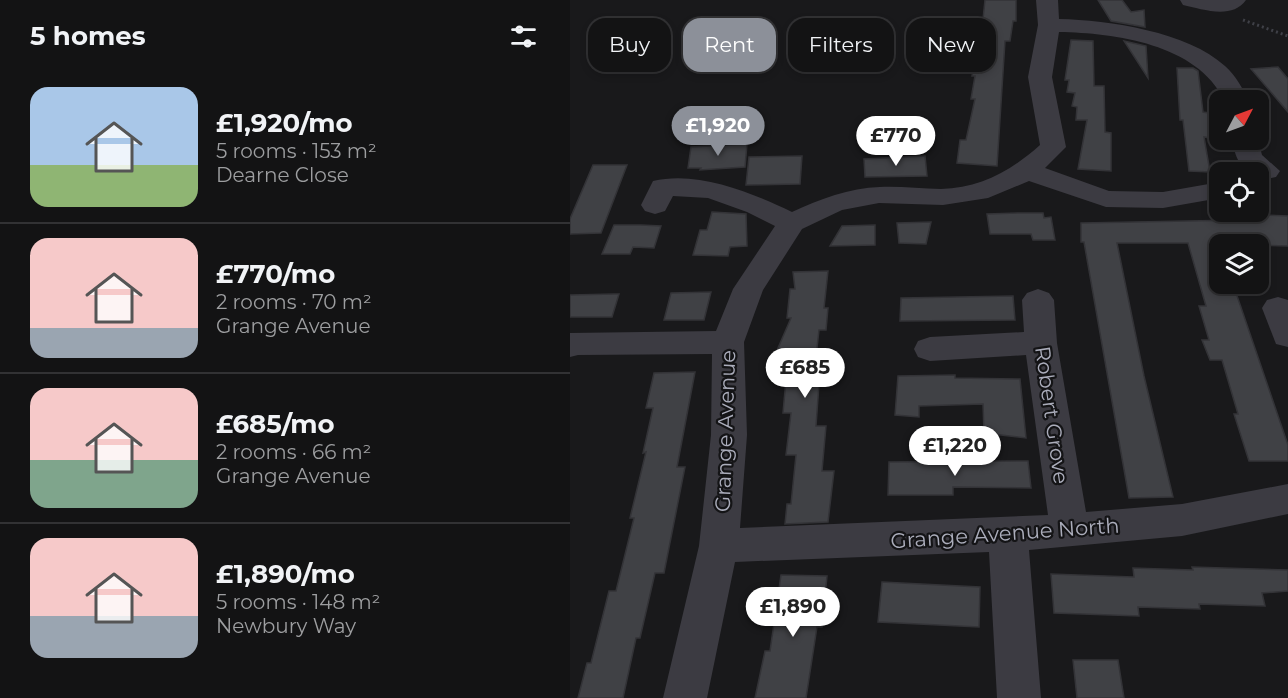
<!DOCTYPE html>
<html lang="en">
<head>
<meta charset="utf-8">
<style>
	:root { --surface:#131314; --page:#1c1c1d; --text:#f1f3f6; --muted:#9d9ea0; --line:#323234; --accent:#8c9099 }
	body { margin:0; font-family:Montserrat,sans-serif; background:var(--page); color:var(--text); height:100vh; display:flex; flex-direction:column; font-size:22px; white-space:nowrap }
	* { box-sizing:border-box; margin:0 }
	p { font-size:20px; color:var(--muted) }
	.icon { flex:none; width:33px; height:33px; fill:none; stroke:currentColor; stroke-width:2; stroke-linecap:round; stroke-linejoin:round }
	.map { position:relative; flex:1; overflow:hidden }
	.panel { display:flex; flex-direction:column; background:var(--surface); width:570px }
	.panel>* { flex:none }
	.banner { position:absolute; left:18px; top:18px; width:570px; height:54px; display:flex; gap:12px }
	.needle { width:39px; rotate:49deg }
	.controls { position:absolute; left:639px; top:90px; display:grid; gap:12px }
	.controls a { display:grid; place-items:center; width:60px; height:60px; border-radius:12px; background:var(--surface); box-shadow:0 3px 9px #0003,0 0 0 2px var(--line); font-size:30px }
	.price { position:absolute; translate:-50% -51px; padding:0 14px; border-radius:21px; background:#fff; color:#222; font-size:20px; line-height:39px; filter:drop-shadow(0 2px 3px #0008) }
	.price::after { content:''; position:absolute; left:50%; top:36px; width:18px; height:14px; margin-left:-9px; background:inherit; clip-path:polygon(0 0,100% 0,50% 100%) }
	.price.on { background:var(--accent); color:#fff }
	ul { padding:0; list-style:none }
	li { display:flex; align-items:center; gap:18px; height:150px; padding:0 30px }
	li+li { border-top:2px solid var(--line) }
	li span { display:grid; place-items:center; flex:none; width:168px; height:120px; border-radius:18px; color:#555 }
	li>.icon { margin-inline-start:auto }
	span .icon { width:72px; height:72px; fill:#fffc; stroke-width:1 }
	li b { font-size:26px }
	h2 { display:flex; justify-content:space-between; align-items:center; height:72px; padding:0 30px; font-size:26px }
	.pill { padding:0 21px; border-radius:18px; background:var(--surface); box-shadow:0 3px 9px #0003,0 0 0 2px var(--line); font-size:21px; line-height:54px }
	.pill.on { background:var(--accent); color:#fff }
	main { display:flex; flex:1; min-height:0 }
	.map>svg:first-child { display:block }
</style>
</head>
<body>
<main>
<section class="panel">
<h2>5 homes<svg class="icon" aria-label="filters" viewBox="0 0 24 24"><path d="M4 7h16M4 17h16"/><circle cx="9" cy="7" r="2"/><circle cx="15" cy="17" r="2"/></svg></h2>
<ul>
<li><span style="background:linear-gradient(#a9c7e8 65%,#8fb573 0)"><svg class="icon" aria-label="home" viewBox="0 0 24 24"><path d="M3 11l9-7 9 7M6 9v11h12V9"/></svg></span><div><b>£1,920/mo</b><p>5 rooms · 153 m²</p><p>Dearne Close</p></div></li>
<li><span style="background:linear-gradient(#f6c9c9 75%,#9aa5b1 0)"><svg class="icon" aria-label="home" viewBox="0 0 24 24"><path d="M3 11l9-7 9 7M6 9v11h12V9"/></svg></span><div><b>£770/mo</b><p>2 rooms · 70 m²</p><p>Grange Avenue</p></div></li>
<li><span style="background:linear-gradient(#f6c9c9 60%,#7fa58c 0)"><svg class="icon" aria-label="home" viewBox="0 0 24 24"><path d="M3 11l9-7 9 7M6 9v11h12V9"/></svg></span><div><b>£685/mo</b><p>2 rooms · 66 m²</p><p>Grange Avenue</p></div></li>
<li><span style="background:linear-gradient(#f6c9c9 65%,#9aa5b1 0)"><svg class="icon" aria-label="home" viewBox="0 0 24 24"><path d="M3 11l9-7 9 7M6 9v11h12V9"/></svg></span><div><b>£1,890/mo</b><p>5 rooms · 148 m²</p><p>Newbury Way</p></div></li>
</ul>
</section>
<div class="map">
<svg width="718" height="698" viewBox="0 0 718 698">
	<rect width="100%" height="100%" fill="#19191b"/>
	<g fill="#404145" stroke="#333337" stroke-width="1.5">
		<path d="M 415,0 L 446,0 L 446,21 L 443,21 L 440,41 L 435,41 L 427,166 L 387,163 L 390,140 L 396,140 L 405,99 L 401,99 L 405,76 L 402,76 L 407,48 L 410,48 Z"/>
		<path d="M 528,0 L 552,0 L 561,12 L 574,10 L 575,27 L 541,21 Z"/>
		<path d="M 501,40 L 523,41 L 524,86 L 534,86 L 535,132 L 541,133 L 541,171 L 508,169 L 517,120 L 506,120 L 507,107 L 502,106 L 505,93 L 497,92 L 499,80 L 495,80 Z"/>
		<path d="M 554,41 L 576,46 L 578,78 Z"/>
		<path d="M 708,67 L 718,79 L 718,112 L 681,69 Z"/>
		<path d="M 607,68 L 623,68 L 628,71 L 633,112 L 639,113 L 640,138 L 634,137 L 640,172 L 619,171 L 613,120 L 610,120 Z"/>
		<path d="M 177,144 L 175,167 L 130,170 L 131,168 L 118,168 L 121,147 Z"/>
		<path d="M 232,156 L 230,184 L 176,185 L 179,157 Z"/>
		<path d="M 355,156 L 357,176 L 295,177 L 294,159 Z"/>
		<path d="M 23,165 L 57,165 L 31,233 L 0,234 L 0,219 Z"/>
		<path d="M 142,212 L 176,214 L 177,246 L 160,247 L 158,256 L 123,255 L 130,230 L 137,230 Z"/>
		<path d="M 449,213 L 473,213 L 474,218 L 481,217 L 485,240 L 463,240 L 461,234 L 420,234 L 417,214 Z"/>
		<path d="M 668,214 L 718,216 L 718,246 L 650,244 L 650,284 L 663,284 L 718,445 L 718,461 L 679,461 L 664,414 L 668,414 L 652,360 L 640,360 L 632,340 L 639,340 L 629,306 L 636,306 L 618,243 L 547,243 L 574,376 L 603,497 L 559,498 L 514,242 L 511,242 L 511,223 L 670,220 Z"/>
		<path d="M 361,222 L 356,244 L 329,243 L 327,223 Z"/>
		<path d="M 44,225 L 71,225 L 91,226 L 84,248 L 63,247 L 60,254 L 32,254 Z"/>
		<path d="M 305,225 L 305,245 L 260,246 L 272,226 Z"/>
		<path d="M 258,271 L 254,308 L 258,308 L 256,330 L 249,330 L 243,384 L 249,384 L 246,426 L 256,426 L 252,471 L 264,471 L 258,522 L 215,524 L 217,504 L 221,504 L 226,455 L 216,455 L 221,413 L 213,413 L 216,379 L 203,379 L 205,355 L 221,318 L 217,318 L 220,289 L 225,289 L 223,272 Z"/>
		<path d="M 141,292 L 134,320 L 94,320 L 101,293 Z"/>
		<path d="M 44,294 L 49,294 L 42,317 L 0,317 L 0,295 Z"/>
		<path d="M 443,296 L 445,320 L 330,321 L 331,298 Z"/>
		<path d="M 125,372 L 107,467 L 115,467 L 94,573 L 85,573 L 70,638 L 66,638 L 53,698 L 8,698 L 17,663 L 21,663 L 39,591 L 46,591 L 64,518 L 60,518 L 76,452 L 73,453 L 83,408 L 76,408 L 84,373 Z"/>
		<path d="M 385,375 L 385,378 L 450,379 L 456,438 L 414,433 L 413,404 L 349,406 L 349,417 L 325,415 L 328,376 Z"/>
		<path d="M 458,461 L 461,488 L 383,487 L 383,495 L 318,495 L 319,462 Z"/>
		<path d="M 622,567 L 718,570 L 718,591 L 692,593 L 695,606 L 629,604 L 630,609 L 568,607 L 569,616 L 484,613 L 481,574 L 564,577 L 563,568 L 623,570 Z"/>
		<path d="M 211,575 L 257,576 L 252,627 L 247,627 L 236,698 L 185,698 L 195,651 L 200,651 Z"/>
		<path d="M 312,582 L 410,587 L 409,627 L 308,622 Z"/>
		<path d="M 503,660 L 548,660 L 554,698 L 507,698 Z"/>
	</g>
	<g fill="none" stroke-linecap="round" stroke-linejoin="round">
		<path stroke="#3f4047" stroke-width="3" stroke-dasharray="2 3" stroke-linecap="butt" d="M 673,20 L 718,36"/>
		<g fill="#3c3b42" fill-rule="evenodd">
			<path d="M 466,0 L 488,0 L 489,19 C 539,20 618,32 655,66 C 666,76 672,87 678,100 L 654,100 C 627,44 545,33 489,32 L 482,77 L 496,147 L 475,168 L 539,191 L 593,192 L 650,182 L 650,198 L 593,208 L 536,207 L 459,181 L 418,198 L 373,205 L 309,203 L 272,210 L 232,229 L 193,290 L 174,342 L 177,435 L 170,528 L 478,515 L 456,355 L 360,361 L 348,357 L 344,349 L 348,341 L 360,337 L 454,332 L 452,300 L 457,293 L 468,289 L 479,293 L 484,300 L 487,343 L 516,512 L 612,504 L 718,484 L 718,514 L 612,536 L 459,550 L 471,698 L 427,698 L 419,552 L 165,562 L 137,698 L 93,698 L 129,546 L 141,435 L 142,354 L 8,355 L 0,357 L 0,333 L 146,331 L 163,289 L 205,226 L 177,212 L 138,198 L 103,196 L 95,211 L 85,214 L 75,211 L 71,205 L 83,181 C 128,170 182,193 222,212 C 250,199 279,188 310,187 C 330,186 351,189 371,189 C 410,188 441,171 470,145 L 458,77 L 468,25 Z"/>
			<path d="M 610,0 L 676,0 C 662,20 632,9 613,5 Z"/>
			<path d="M 662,140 L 688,140 L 692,155 L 710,171 L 706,177 L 696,179 L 688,177 L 688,172 C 670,172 665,156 662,140 Z"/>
			<path d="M 708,297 L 718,300 L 718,347 L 706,344 L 692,308 L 697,300 Z"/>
		</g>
	</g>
	<g text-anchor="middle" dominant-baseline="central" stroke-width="4.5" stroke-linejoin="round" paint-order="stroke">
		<g font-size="21" fill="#abadbb" stroke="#141416">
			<text transform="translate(482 415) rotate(82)">Robert Grove</text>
			<text transform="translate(155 431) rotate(-88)">Grange Avenue</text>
			<text transform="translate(435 533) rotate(-4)">Grange Avenue North</text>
		</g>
	</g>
</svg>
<div class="controls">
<a><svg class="needle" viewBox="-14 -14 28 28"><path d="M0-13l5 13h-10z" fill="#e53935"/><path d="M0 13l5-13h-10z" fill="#9d9ea0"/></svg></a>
<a><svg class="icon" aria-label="locate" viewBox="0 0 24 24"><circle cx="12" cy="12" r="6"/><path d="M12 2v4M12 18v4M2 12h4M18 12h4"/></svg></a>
<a><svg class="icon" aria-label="layers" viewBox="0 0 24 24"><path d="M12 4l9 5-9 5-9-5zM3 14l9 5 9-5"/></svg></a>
</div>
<b class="price on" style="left:148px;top:157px">£1,920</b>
<b class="price" style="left:326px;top:167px">£770</b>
<b class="price" style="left:235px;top:399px">£685</b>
<b class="price" style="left:385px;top:477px">£1,220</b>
<b class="price" style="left:223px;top:638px">£1,890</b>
<div class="banner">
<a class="pill">Buy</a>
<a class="pill on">Rent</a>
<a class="pill">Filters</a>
<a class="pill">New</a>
</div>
</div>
</main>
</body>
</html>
